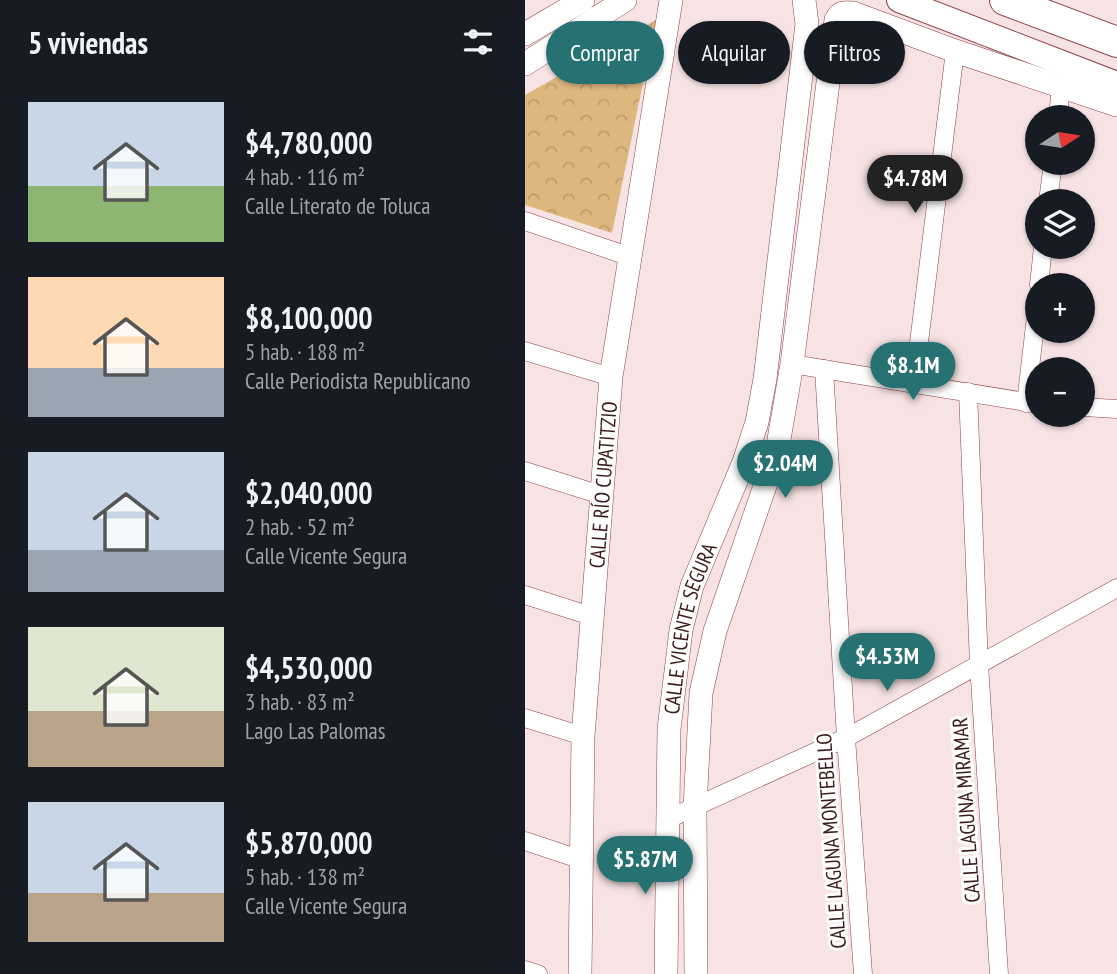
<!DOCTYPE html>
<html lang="es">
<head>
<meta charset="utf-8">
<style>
	:root { --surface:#171b24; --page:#242831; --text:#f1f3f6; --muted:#9ea1a6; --accent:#267171 }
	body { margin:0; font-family:"PT Sans Narrow",sans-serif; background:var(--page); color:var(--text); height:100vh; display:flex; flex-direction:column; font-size:26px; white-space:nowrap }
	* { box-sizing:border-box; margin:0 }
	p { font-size:23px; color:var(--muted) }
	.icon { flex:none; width:38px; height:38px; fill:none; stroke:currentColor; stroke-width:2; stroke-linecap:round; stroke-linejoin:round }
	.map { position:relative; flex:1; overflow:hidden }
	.drawer { display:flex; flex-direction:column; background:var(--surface); width:525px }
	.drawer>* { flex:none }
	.hud { position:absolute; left:21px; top:21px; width:466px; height:63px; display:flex; gap:14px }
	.needle { width:46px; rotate:78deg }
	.tools { position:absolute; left:500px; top:105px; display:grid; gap:14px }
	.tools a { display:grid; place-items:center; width:70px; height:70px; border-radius:50%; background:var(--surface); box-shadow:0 2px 5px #0004; font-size:35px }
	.price { position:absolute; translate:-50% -60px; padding:0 16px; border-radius:24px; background:var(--accent); color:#fff; font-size:23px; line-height:46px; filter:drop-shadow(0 2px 4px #0008) }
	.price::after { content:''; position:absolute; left:50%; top:42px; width:21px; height:16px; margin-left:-10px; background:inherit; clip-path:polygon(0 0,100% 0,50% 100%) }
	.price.selected { background:#222; color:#fff }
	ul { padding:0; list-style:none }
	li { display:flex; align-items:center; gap:21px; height:175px; padding:0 28px }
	li span { display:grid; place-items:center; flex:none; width:196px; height:140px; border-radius:0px; color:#555 }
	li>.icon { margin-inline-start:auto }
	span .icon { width:84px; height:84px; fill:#fffc; stroke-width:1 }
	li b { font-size:30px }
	h2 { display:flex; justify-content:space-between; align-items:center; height:84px; padding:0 28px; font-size:30px }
	.pill { padding:0 24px; border-radius:32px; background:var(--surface); box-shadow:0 2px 5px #0004; font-size:24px; line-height:63px }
	.pill.selected { background:var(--accent); color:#fff }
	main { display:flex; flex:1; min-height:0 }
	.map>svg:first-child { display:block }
</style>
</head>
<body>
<main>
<section class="drawer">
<h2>5 viviendas<svg class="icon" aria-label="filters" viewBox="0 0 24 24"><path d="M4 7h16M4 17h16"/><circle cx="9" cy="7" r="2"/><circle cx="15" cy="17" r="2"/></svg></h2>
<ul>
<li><span style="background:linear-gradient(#c9d6e8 60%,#8fb573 0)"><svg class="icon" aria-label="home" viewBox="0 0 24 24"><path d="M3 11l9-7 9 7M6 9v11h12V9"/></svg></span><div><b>$4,780,000</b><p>4 hab. · 116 m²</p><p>Calle Literato de Toluca</p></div></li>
<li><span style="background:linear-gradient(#ffd9b3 65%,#9aa5b1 0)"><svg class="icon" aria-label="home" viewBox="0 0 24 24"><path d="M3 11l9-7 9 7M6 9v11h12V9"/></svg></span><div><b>$8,100,000</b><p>5 hab. · 188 m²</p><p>Calle Periodista Republicano</p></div></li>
<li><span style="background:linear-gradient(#c9d6e8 70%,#9aa5b1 0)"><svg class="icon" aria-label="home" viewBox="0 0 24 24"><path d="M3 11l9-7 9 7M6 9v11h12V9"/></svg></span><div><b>$2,040,000</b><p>2 hab. · 52 m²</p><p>Calle Vicente Segura</p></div></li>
<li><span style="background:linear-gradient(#dfe7d0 60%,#b9a48a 0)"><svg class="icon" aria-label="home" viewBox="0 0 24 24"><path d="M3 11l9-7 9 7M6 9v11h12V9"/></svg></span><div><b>$4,530,000</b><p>3 hab. · 83 m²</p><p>Lago Las Palomas</p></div></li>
<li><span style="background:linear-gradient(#c9d6e8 65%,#b9a48a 0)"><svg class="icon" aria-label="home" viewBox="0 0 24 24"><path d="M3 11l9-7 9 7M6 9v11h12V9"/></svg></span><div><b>$5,870,000</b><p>5 hab. · 138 m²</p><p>Calle Vicente Segura</p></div></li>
</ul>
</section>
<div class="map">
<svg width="592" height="974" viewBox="0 0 592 974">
	<defs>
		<pattern id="park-crowns" width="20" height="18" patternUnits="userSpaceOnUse" patternTransform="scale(1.75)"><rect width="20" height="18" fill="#deb77f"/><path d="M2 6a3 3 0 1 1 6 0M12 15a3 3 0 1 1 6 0" fill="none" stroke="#bf9d6d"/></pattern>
	</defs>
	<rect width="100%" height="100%" fill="#f7e3e4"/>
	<path fill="url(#park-crowns)" d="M 131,20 L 87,233 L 0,205 L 0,95 Z"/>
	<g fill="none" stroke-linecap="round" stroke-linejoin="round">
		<defs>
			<g id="minor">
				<path d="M 533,117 L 536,86"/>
				<path d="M 523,201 L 528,163"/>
				<path d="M 0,221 L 106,257"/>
				<path d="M 514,285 L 518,247"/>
				<path d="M 0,351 L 86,377"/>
				<path d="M 267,364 L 513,404"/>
				<path d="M 299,369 L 321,738 L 338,974"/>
				<path d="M 389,383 L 430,51"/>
				<path d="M 443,392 L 454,664 L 474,974"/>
				<path d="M 501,403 L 513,299"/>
				<path d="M 558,407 L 592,409"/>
				<path d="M 0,471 L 76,495"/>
				<path d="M 0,595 L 66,616"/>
				<path d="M 0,718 L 58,736"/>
				<path d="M 143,819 L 321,738 L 592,588"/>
				<path d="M 0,841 L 57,860"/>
				<path d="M 0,970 L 13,974"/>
			</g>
			<g id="tertiary">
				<path d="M 0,34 L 58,0"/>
				<path d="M 0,64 L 100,0"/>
				<path id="s1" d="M 55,974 L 58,736 L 86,377 L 146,0"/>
				<path id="s2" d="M 141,974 L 144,729 L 156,630 L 167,586 L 219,462 L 232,422 L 240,379 L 282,24 L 279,0"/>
				<path d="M 171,974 L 170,807 L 176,693 L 190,631 L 252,451 L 267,364 L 311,20 C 315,12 319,12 328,13 L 430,51 L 592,105"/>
			</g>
			<path id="secondary" d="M 374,0 L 592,84"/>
			<path id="trunk" d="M 480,0 L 592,42"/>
		</defs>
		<use href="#minor" stroke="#92414a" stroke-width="19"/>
		<use href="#tertiary" stroke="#92414a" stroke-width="24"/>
		<use href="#secondary" stroke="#92414a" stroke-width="26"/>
		<use href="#trunk" stroke="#92414a" stroke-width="32"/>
		<use href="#minor" stroke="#fff" stroke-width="18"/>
		<use href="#tertiary" stroke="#fff" stroke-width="23"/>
		<use href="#secondary" stroke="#fff" stroke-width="24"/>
		<use href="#trunk" stroke="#fff" stroke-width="30"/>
	</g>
	<g text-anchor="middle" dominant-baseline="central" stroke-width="6" stroke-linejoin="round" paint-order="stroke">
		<g font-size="21" fill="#3d1a1d" stroke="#fff">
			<text stroke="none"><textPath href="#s1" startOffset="490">CALLE RÍO CUPATITZIO</textPath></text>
			<text stroke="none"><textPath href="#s2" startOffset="348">CALLE VICENTE SEGURA</textPath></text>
			<text transform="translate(441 810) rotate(-94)">CALLE LAGUNA MIRAMAR</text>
			<text transform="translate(306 841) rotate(-94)">CALLE LAGUNA MONTEBELLO</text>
		</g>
	</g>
</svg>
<div class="tools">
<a><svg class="needle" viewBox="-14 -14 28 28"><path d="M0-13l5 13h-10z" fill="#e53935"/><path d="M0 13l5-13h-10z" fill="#9ea1a6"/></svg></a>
<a><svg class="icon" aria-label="layers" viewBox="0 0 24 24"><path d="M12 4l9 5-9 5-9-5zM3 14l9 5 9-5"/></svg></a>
<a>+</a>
<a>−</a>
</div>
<b class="price selected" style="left:390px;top:215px">$4.78M</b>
<b class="price" style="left:388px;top:402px">$8.1M</b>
<b class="price" style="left:260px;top:500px">$2.04M</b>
<b class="price" style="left:362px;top:693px">$4.53M</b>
<b class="price" style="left:120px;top:896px">$5.87M</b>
<div class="hud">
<a class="pill selected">Comprar</a>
<a class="pill">Alquilar</a>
<a class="pill">Filtros</a>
</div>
</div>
</main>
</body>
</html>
